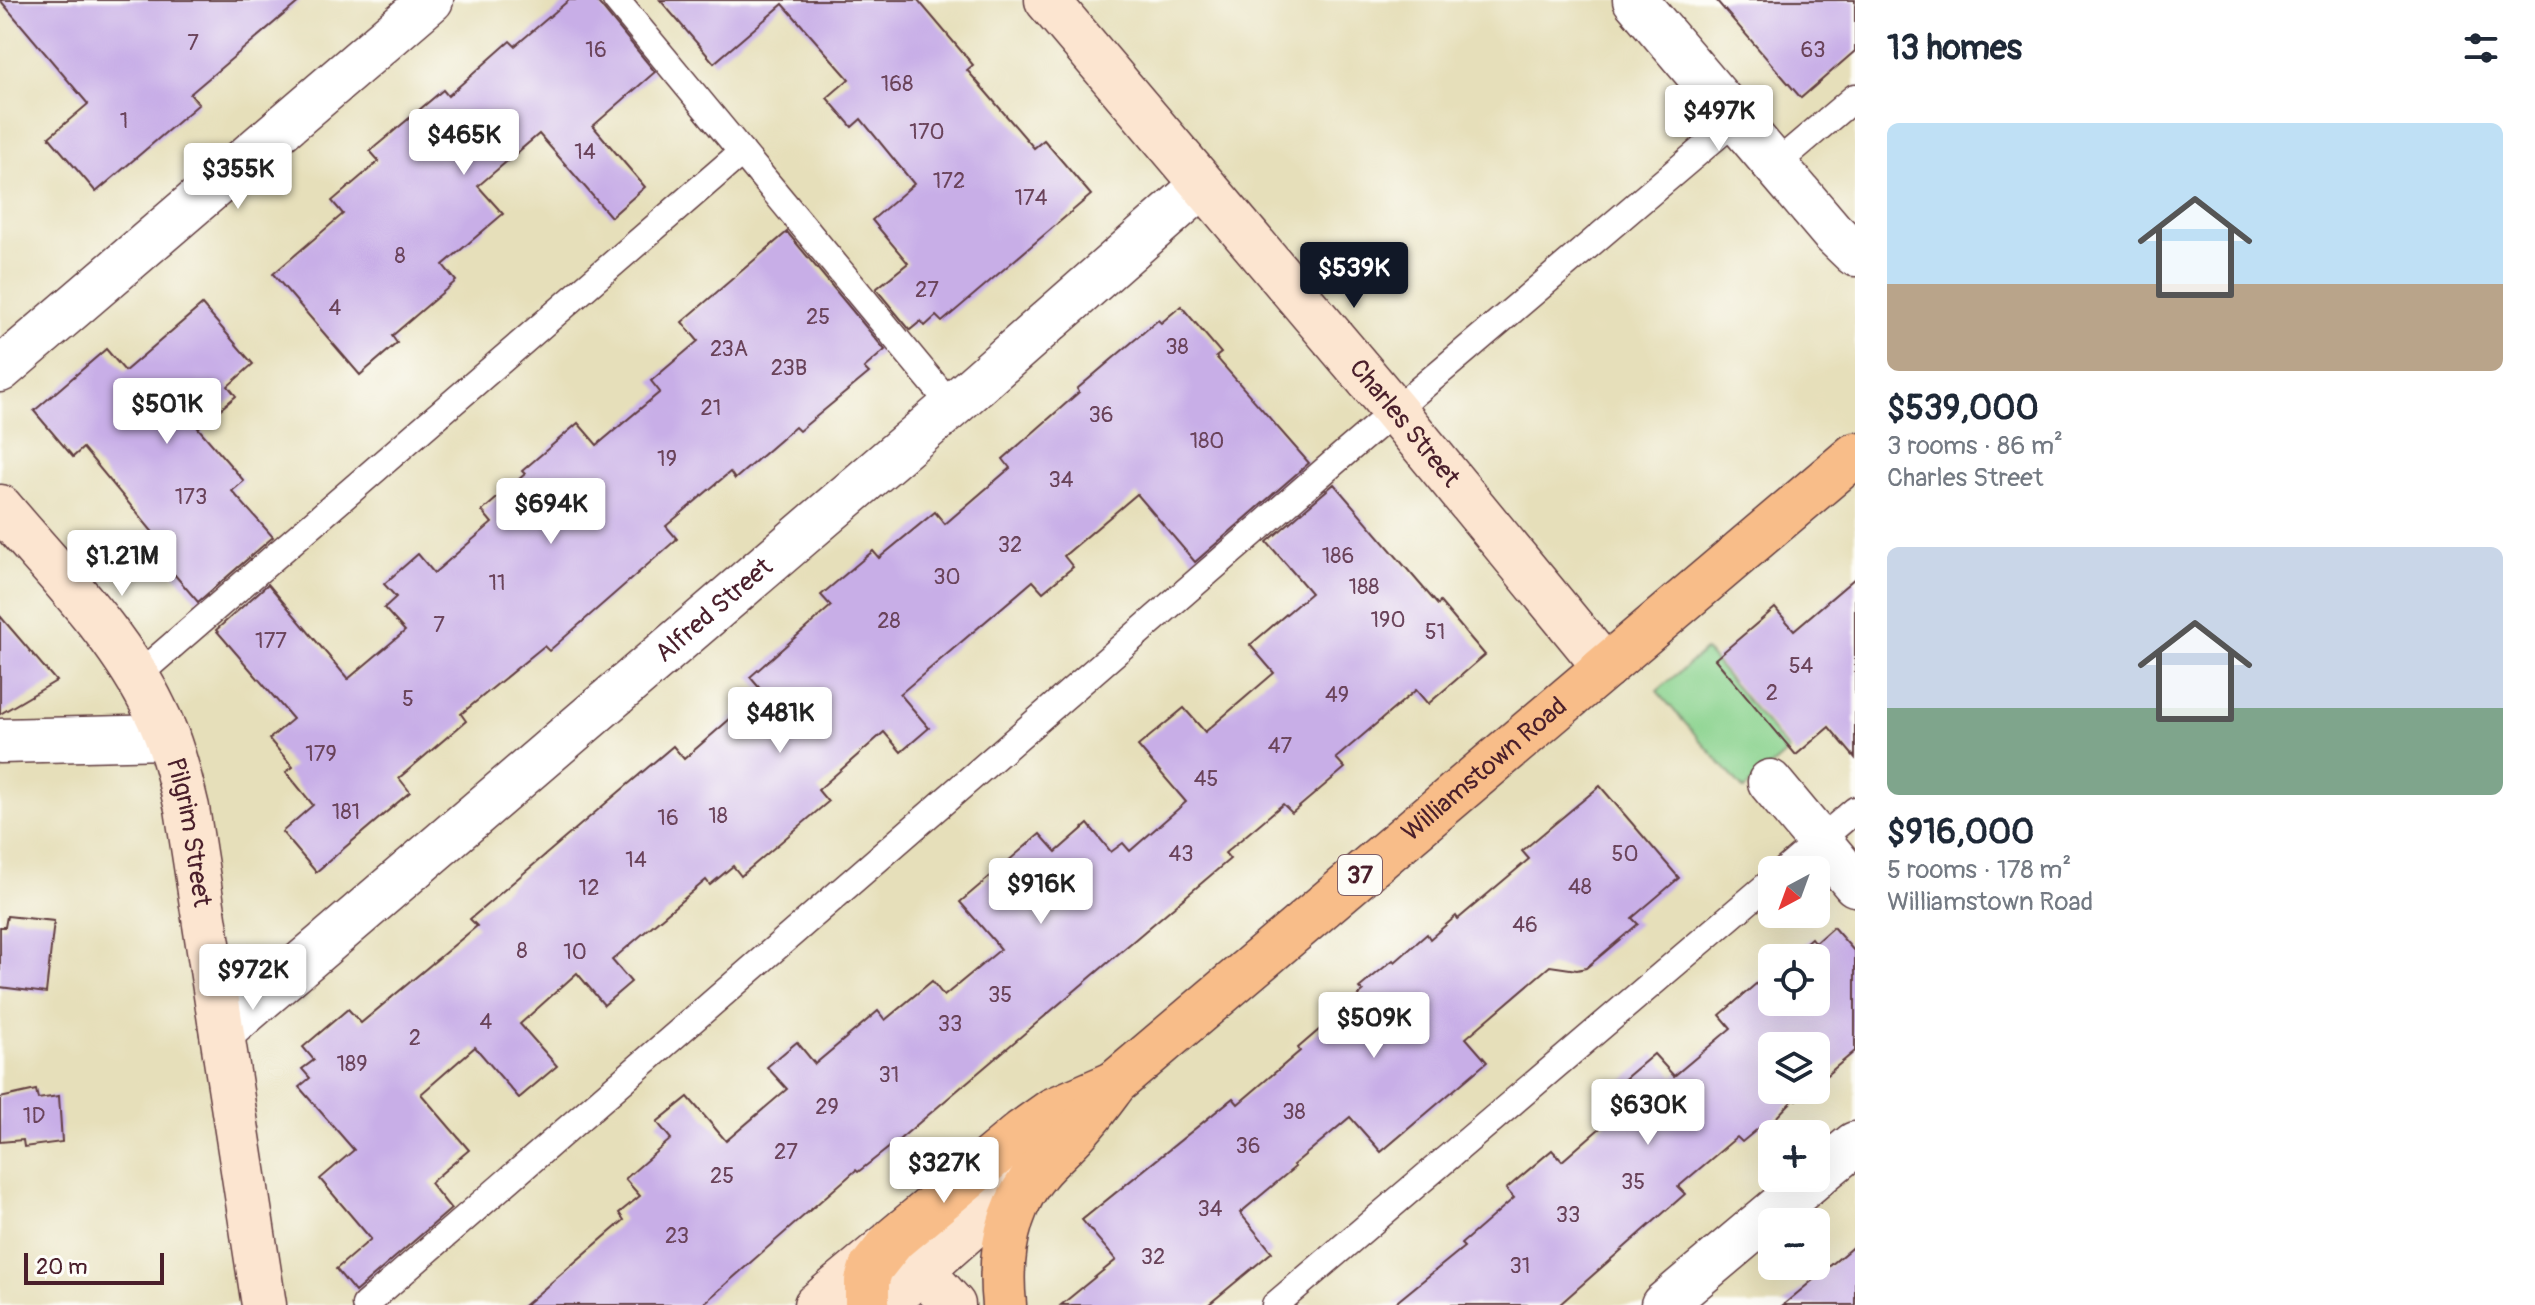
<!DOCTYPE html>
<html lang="en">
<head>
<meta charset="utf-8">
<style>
	:root { --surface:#fff; --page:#f2f2f3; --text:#1f2937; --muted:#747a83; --accent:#111827 }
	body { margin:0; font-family:Pangolin,sans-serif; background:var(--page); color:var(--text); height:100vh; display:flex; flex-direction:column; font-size:30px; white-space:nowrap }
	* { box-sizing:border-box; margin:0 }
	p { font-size:26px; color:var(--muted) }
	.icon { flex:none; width:44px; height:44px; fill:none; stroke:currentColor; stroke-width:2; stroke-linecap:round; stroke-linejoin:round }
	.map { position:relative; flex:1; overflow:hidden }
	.drawer { display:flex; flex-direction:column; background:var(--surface); width:680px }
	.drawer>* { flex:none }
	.needle { width:52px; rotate:221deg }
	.buttons { position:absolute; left:1758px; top:856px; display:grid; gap:16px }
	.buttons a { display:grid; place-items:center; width:72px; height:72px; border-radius:12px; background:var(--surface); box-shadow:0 8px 32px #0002; font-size:40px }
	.scale { position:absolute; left:24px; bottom:20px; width:140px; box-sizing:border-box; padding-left:8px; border:4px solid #4a1f2b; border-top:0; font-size:22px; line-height:28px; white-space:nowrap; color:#4a1f2b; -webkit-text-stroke:6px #fdfcf7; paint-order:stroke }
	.price { position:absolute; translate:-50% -68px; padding:0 18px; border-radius:8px; background:#fff; color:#222; font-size:26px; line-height:52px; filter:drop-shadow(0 2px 4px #0008) }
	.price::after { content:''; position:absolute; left:50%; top:48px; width:24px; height:18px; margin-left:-12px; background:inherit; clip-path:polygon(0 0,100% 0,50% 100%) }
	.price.current { background:var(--accent); color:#fff }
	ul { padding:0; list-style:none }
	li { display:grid; align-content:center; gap:16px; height:424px; padding:0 32px }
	li span { display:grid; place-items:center; height:248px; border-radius:12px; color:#555 }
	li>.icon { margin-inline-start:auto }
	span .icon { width:144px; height:144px; fill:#fffc; stroke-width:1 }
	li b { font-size:34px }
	h2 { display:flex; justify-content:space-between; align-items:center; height:96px; padding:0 32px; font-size:34px }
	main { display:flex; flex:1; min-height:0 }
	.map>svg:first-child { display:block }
</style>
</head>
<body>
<main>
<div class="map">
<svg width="1855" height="1305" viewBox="0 0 1855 1305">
	<rect width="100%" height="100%" fill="#fdfcf7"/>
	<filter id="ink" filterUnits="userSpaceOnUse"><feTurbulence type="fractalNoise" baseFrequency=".0125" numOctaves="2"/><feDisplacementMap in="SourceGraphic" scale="16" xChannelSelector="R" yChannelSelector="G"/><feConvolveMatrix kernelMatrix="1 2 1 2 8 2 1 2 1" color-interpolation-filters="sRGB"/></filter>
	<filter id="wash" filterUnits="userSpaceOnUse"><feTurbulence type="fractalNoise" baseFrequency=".006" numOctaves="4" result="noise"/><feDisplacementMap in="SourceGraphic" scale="32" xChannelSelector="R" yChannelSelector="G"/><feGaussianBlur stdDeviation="1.8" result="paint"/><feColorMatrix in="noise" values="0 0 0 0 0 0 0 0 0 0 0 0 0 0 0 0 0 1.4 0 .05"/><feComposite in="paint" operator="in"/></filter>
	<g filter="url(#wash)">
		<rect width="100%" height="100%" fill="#e6dfba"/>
		<path fill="#8bd38f" stroke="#6a795d" stroke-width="2" d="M 1705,650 L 1789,751 L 1744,790 L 1657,691 Z"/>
		<g id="blocks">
			<g fill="#c8aee7">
				<path d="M 0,0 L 301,0 L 190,94 L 199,104 L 96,192 L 49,137 L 88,104 Z"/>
				<path d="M 569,0 L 596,0 L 655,72 L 593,126 L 645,187 L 611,217 L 539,134 L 478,186 L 503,214 L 443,265 L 456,281 L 392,336 L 397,343 L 360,375 L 273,274 L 343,214 L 332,201 L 379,161 L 370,151 L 443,90 L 448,96 L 510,41 L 515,46 Z"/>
				<path d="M 660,0 L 918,0 L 973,65 L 967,70 L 1034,148 L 1044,140 L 1091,195 L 942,322 L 936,316 L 925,326 L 921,321 L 910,330 L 876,289 L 908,263 L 872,220 L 914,184 L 861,119 L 852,127 L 827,98 L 849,79 L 783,4 L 714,63 Z"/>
				<path d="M 1716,0 L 1855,0 L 1855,51 L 1801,98 Z"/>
				<path d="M 787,232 L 885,350 L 864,368 L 869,373 L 799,431 L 795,427 L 735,479 L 730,472 L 666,526 L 677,539 L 549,651 L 544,646 L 461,714 L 466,721 L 399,778 L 410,792 L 316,872 L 282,832 L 313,805 L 286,772 L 293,767 L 269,739 L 293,719 L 216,630 L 268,584 L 348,679 L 405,631 L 384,608 L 396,597 L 384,584 L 418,554 L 434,573 L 492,523 L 482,511 L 525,474 L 522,471 L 578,423 L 597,445 L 660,392 L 651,381 L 698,341 L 682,322 Z"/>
				<path d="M 202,305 L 253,364 L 228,386 L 236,396 L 198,428 L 244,481 L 232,491 L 273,537 L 198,602 L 162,560 L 170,553 L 83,448 L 73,457 L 34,411 L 106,349 L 125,371 Z"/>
				<path d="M 1181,306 L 1221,353 L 1216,357 L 1309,463 L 1195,562 L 1137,494 L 1064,556 L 1073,567 L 1043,592 L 1033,581 L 900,694 L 929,728 L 901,752 L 884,732 L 818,790 L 828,802 L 741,876 L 733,866 L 710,885 L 706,880 L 612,960 L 631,982 L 604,1005 L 577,973 L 520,1024 L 557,1066 L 519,1098 L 475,1047 L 421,1094 L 469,1150 L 430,1183 L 451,1209 L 355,1292 L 336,1269 L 371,1239 L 320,1179 L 354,1150 L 299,1087 L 310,1078 L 302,1069 L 314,1060 L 303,1047 L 348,1009 L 361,1023 L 477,926 L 470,919 L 673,746 L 684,759 L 762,691 L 750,677 L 831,606 L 821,595 L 873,551 L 879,558 L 935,512 L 945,524 L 1010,468 L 1003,459 L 1079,392 L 1077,389 L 1158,320 L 1161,323 Z"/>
				<path d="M 1334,484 L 1438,605 L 1440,602 L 1485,655 L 1428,704 L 1416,690 L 1336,758 L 1345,768 L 1292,813 L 1283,804 L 1225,853 L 1230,859 L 900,1139 L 858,1172 L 856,1170 L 702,1305 L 525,1305 L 624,1220 L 619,1213 L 640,1196 L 625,1179 L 671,1139 L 657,1122 L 688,1097 L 726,1141 L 787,1089 L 767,1067 L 797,1042 L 815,1064 L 878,1011 L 885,1020 L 932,981 L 944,996 L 1001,949 L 960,902 L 1040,834 L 1056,852 L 1088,824 L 1111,852 L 1123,843 L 1130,851 L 1186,802 L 1138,746 L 1184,708 L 1205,732 L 1274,673 L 1250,645 L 1311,593 L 1267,542 Z"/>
				<path d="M 1855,578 L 1855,758 L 1829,727 L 1796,755 L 1715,659 L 1775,608 L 1794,630 Z"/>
				<path d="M 0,616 L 56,681 L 0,714 Z"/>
				<path d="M 1600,786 L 1679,878 L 1632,918 L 1638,924 L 1586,968 L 1577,970 L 1550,966 L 1466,1038 L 1487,1062 L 1381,1152 L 1350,1117 L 1293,1165 L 1295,1167 L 1240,1213 L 1272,1252 L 1208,1305 L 1061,1305 L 1116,1260 L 1082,1220 L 1233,1098 L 1238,1104 L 1300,1051 L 1298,1048 L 1363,992 L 1359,988 L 1393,960 L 1395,962 L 1427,934 L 1430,939 L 1456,916 L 1458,919 L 1529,859 L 1522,851 Z"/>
				<path d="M 7,916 L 54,921 L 46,993 L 0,987 L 0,927 L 5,927 Z"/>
				<path d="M 1833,927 L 1855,952 L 1855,1051 L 1816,1084 L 1816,1046 L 1772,1046 L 1772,1090 L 1809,1090 L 1797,1100 L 1795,1098 L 1769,1125 L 1766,1122 L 1742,1142 L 1737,1137 L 1678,1187 L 1685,1194 L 1559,1305 L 1393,1305 L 1464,1247 L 1461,1244 L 1514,1198 L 1506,1189 L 1552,1150 L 1562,1161 L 1622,1109 L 1608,1093 L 1654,1054 L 1674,1076 L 1731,1028 L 1720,1015 L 1772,970 L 1772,1002 L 1816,1002 L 1816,958 L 1788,958 L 1811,938 L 1815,943 Z"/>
				<path d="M 36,1090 L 38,1099 L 59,1096 L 62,1142 L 24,1147 L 23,1140 L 0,1142 L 0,1098 Z"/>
				<path d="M 1855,1245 L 1855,1305 L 1783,1305 Z"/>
			</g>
		</g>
	</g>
	<g filter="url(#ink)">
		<use href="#blocks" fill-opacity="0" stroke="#613c40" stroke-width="2"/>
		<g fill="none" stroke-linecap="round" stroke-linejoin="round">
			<defs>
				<g id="lane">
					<path d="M 616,0 L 952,406"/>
					<path d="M 1775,165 L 1855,97"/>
					<path d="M 137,676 L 742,152"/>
					<path d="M 1785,870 L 1855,810"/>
					<path d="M 365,1305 L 1346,452 L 1736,120"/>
					<path d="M 1275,1305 L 1772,881"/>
				</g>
				<g id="street">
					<path d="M 1635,0 L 1832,232 L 1855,254"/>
					<path d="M 0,370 L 431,0"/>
					<path d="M 0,741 L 167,737"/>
					<path d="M 1770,782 L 1855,884"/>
					<path id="s1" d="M 222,1032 L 952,406 L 1203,185"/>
					<path d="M 1816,1176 L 1855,1144"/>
					<path d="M 1663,1305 L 1814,1178"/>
				</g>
				<g id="secondary">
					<path id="s2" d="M 1047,0 L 1394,410 L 1605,667"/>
					<path id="s3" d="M 0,507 C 54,571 119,634 155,710 C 171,741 179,775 187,808 L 264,1305"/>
					<path d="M 903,1250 L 953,1305"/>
					<path d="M 816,1305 L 888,1245"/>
					<path d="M 883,1305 L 1039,1167"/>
				</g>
				<g id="primary">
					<path d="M 867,1305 L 867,1281 L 871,1268 L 894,1239 L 1022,1132 L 1053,1110 L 1113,1084"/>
					<path id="s4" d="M 1004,1305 C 999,1257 1006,1209 1038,1171 C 1050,1157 1065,1145 1077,1131 C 1091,1116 1103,1099 1115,1083 L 1855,455"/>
				</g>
			</defs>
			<use href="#lane" stroke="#613c40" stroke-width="29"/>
			<use href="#street" stroke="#613c40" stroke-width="47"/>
			<use href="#secondary" stroke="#613c40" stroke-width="47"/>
			<use href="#primary" stroke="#613c40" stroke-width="47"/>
			<use href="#lane" stroke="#fff" stroke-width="26"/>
			<use href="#street" stroke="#fff" stroke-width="44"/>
			<use href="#secondary" stroke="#fce5d0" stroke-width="44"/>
			<use href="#primary" stroke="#f8bd89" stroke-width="44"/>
		</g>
	</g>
	<g text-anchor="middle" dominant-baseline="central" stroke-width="7" stroke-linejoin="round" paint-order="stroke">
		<g font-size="22" fill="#6a435a">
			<text x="193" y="43">7</text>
			<text x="596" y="50">16</text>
			<text x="1813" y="50">63</text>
			<text x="897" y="84">168</text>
			<text x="124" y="121">1</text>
			<text x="927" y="132">170</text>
			<text x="585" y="152">14</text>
			<text x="949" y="181">172</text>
			<text x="1031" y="198">174</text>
			<text x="400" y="256">8</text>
			<text x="927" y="290">27</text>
			<text x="335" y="308">4</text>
			<text x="818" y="317">25</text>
			<text x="1177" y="347">38</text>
			<text x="729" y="349">23A</text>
			<text x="789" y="368">23B</text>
			<text x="711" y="408">21</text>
			<text x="1101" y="415">36</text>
			<text x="1207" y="441">180</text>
			<text x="667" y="459">19</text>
			<text x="1061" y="480">34</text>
			<text x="191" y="497">173</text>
			<text x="1010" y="545">32</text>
			<text x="1338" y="556">186</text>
			<text x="947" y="577">30</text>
			<text x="497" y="583">11</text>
			<text x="1364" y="587">188</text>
			<text x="1388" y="620">190</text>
			<text x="889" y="621">28</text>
			<text x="439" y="625">7</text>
			<text x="1435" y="632">51</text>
			<text x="271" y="641">177</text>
			<text x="1801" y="666">54</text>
			<text x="1772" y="693">2</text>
			<text x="1337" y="695">49</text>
			<text x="408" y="699">5</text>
			<text x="1280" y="746">47</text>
			<text x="321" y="754">179</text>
			<text x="1206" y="779">45</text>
			<text x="346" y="812">181</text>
			<text x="718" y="816">18</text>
			<text x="668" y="818">16</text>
			<text x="1181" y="854">43</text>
			<text x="1625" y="854">50</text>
			<text x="636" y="860">14</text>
			<text x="1580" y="887">48</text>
			<text x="589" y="888">12</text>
			<text x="1525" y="925">46</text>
			<text x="522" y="951">8</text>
			<text x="575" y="952">10</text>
			<text x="1000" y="995">35</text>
			<text x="486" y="1022">4</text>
			<text x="950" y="1024">33</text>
			<text x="415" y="1038">2</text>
			<text x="352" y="1064">189</text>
			<text x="889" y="1075">31</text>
			<text x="827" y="1107">29</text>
			<text x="1294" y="1112">38</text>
			<text x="34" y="1116">1D</text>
			<text x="1248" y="1146">36</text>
			<text x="786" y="1152">27</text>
			<text x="722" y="1176">25</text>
			<text x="1633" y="1182">35</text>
			<text x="1210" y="1209">34</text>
			<text x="1568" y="1215">33</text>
			<text x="677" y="1236">23</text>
			<text x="1153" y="1257">32</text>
			<text x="1520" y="1266">31</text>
		</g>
		<rect fill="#fdfcf7" stroke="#806168" stroke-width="2" x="1338" y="855" width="44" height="40" rx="6"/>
		<g font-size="24" font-weight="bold" fill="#4a1f2b">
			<text x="1360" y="875">37</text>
		</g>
		<g font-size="26" fill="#4a1f2b" stroke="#fdfcf7">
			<text stroke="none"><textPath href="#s2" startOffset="554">Charles Street</textPath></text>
			<text stroke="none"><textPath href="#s1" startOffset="648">Alfred Street</textPath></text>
			<text stroke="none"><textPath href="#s4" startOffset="744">Williamstown Road</textPath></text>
			<text stroke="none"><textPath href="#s3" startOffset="384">Pilgrim Street</textPath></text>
		</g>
	</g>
</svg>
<div class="buttons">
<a><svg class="needle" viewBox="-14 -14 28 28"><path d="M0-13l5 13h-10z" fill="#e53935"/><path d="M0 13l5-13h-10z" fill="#747a83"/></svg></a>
<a><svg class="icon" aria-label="locate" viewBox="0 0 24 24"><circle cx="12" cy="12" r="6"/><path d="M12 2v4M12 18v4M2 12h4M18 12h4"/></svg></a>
<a><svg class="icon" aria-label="layers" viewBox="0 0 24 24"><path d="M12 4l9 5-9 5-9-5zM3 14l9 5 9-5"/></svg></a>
<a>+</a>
<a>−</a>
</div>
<div class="scale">20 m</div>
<b class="price" style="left:1719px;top:153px">$497K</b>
<b class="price" style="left:464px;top:177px">$465K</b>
<b class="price" style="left:238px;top:211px">$355K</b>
<b class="price current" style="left:1354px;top:310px">$539K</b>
<b class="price" style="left:167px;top:446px">$501K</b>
<b class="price" style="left:551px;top:546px">$694K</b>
<b class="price" style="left:122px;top:598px">$1.21M</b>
<b class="price" style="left:780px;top:755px">$481K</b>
<b class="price" style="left:1041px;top:926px">$916K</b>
<b class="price" style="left:253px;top:1012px">$972K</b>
<b class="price" style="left:1374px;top:1060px">$509K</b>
<b class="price" style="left:1648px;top:1147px">$630K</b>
<b class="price" style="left:944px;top:1205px">$327K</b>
</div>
<section class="drawer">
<h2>13 homes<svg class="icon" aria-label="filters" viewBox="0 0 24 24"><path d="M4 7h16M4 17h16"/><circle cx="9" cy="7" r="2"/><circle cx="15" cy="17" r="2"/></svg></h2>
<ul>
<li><span style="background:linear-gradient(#bfe0f5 65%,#b9a48a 0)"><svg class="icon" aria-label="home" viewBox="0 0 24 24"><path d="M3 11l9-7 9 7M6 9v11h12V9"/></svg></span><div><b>$539,000</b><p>3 rooms · 86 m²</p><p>Charles Street</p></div></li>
<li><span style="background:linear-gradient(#c9d6e8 65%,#7fa58c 0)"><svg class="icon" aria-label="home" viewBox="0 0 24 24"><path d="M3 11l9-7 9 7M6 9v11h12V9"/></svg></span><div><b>$916,000</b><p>5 rooms · 178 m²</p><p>Williamstown Road</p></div></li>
</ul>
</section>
</main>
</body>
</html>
